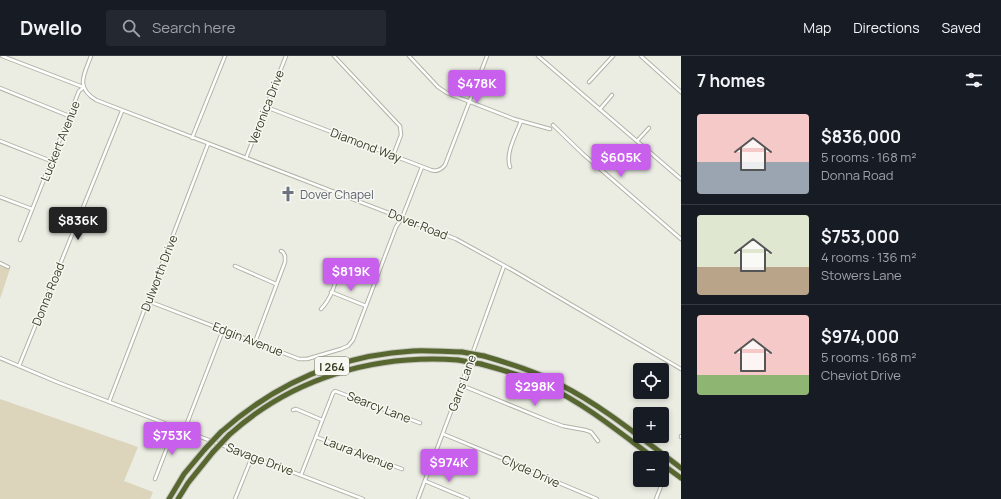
<!DOCTYPE html>
<html lang="en">
<head>
<meta charset="utf-8">
<style>
	:root { --surface:#171b24; --page:#242831; --text:#f1f3f6; --muted:#9ea1a6; --line:#363941; --accent:#c95fed }
	body { margin:0; font-family:Manrope,sans-serif; background:var(--page); color:var(--text); height:100vh; display:flex; flex-direction:column; font-size:15px; white-space:nowrap }
	* { box-sizing:border-box; margin:0 }
	p { font-size:13px; color:var(--muted) }
	.icon { flex:none; width:22px; height:22px; fill:none; stroke:currentColor; stroke-width:2; stroke-linecap:round; stroke-linejoin:round }
	.map { position:relative; flex:1; overflow:hidden }
	.sheet { display:flex; flex-direction:column; background:var(--surface); width:320px }
	.sheet>* { flex:none }
	.tools { position:absolute; left:633px; top:307px; display:grid; gap:8px }
	.tools a { display:grid; place-items:center; width:36px; height:36px; border-radius:4px; background:var(--surface); box-shadow:0 2px 6px #0003; font-size:20px }
	.price { position:absolute; translate:-50% -34px; padding:0 9px; border-radius:4px; background:var(--accent); color:#fff; font-size:13px; line-height:26px; filter:drop-shadow(0 1px 2px #0008) }
	.price::after { content:''; position:absolute; left:50%; top:24px; width:12px; height:9px; margin-left:-6px; background:inherit; clip-path:polygon(0 0,100% 0,50% 100%) }
	.price.selected { background:#222; color:#fff }
	ul { padding:0; list-style:none }
	li { display:flex; align-items:center; gap:12px; height:100px; padding:0 16px }
	li+li { border-top:1px solid var(--line) }
	li span { display:grid; place-items:center; flex:none; width:112px; height:80px; border-radius:4px; color:#555 }
	li>.icon { margin-inline-start:auto }
	span .icon { width:48px; height:48px; fill:#fffc; stroke-width:1 }
	li b { font-size:17px }
	h2 { display:flex; justify-content:space-between; align-items:center; height:48px; padding:0 16px; font-size:17px }
	header { display:flex; align-items:center; gap:24px; box-sizing:border-box; height:56px; padding:0 20px; background:var(--surface); border-bottom:1px solid var(--line) }
	header strong { font-size:19px }
	nav { display:flex; gap:22px; margin-inline-start:auto; font-size:14px }
	.search { width:280px; height:36px; background:var(--page); display:flex; align-items:center; gap:10px; box-sizing:border-box; padding:0 14px; border-radius:4px; color:var(--muted); font-size:15px }
	main { display:flex; flex:1; min-height:0 }
	.map>svg:first-child { display:block }
</style>
</head>
<body>
<header>
<strong>Dwello</strong>
<div class="search"><svg class="icon" aria-label="search" viewBox="0 0 24 24"><circle cx="10" cy="10" r="6"/><path d="M15 15l6 6"/></svg>Search here</div>
<nav><a>Map</a><a>Directions</a><a>Saved</a></nav>
</header>
<main>
<div class="map">
<svg width="681" height="443" viewBox="0 0 681 443">
	<rect width="100%" height="100%" fill="#ebece2"/>
	<g fill="#dcd5bc">
		<path d="M 0,209 L 10,213 L 0,243 Z"/>
		<path d="M 0,343 L 138,391 L 124,425 L 153,436 L 150,443 L 0,443 Z"/>
	</g>
	<g fill="none" stroke-linecap="round" stroke-linejoin="round">
		<defs>
			<g id="street">
				<path d="M 2,0 L 83,31"/>
				<path d="M 91,0 C 84,19 75,31 96,44 L 456,183 L 514,215 L 681,313"/>
				<path d="M 334,0 L 400,70 L 401,79 L 393,100"/>
				<path d="M 409,0 L 438,31 L 447,37 L 514,63 L 550,73"/>
				<path d="M 538,0 L 681,123"/>
				<path d="M 641,0 L 681,36"/>
				<path d="M 589,26 L 613,0"/>
				<path d="M 0,32 L 69,60"/>
				<path d="M 266,51 L 431,114 C 437,116 441,114 445,109 L 487,0"/>
				<path d="M 600,53 L 612,39"/>
				<path d="M 553,69 L 583,98 L 681,183"/>
				<path d="M 192,82 L 225,0"/>
				<path d="M 0,85 L 51,105"/>
				<path d="M 637,85 L 649,72"/>
				<path d="M 246,102 L 286,0"/>
				<path d="M 510,111 C 505,97 516,79 521,65"/>
				<path d="M 0,141 L 32,153"/>
				<path d="M 20,184 L 79,35 L 83,32"/>
				<path d="M 0,207 L 8,211"/>
				<path d="M 235,210 L 276,228"/>
				<path d="M 331,236 L 366,250"/>
				<path d="M 148,245 L 299,303 L 307,303 L 341,293 L 348,290 L 353,284 L 396,171 L 402,162 L 422,111"/>
				<path d="M 321,253 C 330,244 338,225 337,212"/>
				<path d="M 255,286 L 285,206 L 285,200 L 283,196 L 281,195"/>
				<path d="M 0,302 L 57,326 L 363,443"/>
				<path d="M 19,310 L 122,55"/>
				<path d="M 461,329 L 549,365 L 563,370 L 585,374 L 591,376 L 598,385"/>
				<path d="M 109,346 L 208,88"/>
				<path d="M 293,354 L 296,353 L 322,364"/>
				<path d="M 184,375 L 223,274"/>
				<path d="M 443,378 L 521,410 L 531,415 L 597,443"/>
				<path d="M 681,380 L 681,381"/>
				<path d="M 316,381 L 402,413"/>
				<path d="M 301,419 L 333,337 L 335,335 L 420,367"/>
				<path d="M 155,423 L 175,371"/>
				<path d="M 425,425 L 468,443"/>
				<path d="M 235,443 L 252,401"/>
				<path d="M 418,443 L 461,329 L 504,210"/>
				<path d="M 656,443 L 663,425"/>
			</g>
			<g id="highway">
				<path d="M 484,300 C 511,308 537,316 561,329 C 604,351 642,383 681,412"/>
				<path d="M 481,308 C 503,314 524,320 545,329 C 585,348 619,376 654,402"/>
				<path d="M 221,376 C 275,328 340,299 413,295 C 429,294 445,296 462,296"/>
				<path d="M 229,379 C 292,322 374,298 458,304"/>
				<path d="M 662,408 L 681,422"/>
				<path d="M 169,443 L 184,418 L 205,393"/>
				<path d="M 178,443 L 188,427 L 213,396"/>
			</g>
		</defs>
		<use href="#street" stroke="#b1b4a5" stroke-width="4.5"/>
		<use href="#highway" stroke="#c7c8c1" stroke-width="7"/>
		<use href="#street" stroke="#fff" stroke-width="2.5"/>
		<use href="#highway" stroke="#57672f" stroke-width="5"/>
		<defs>
			<g id="highway-bridge">
				<path d="M 462,296 L 484,300"/>
				<path d="M 458,304 L 481,308"/>
				<path d="M 205,393 L 221,376"/>
				<path d="M 213,396 L 229,379"/>
			</g>
		</defs>
		<use href="#highway-bridge" stroke="#c7c8c1" stroke-width="7" stroke-linecap="butt"/>
		<use href="#highway-bridge" stroke="#57672f" stroke-width="5"/>
	</g>
	<defs>
		<symbol id="church-bare" viewBox="-9 -9 18 18"><path d="M-1.2-6h2.4v3.5h3.3v2.4h-3.3V6h-2.4V-.1h-3.3v-2.4h3.3Z" fill="#6b7280" stroke="#f8f8f2" stroke-width="2.5" paint-order="stroke"/></symbol>
	</defs>
	<g fill-rule="evenodd">
		<use href="#church-bare" x="277" y="127" width="22" height="22"/>
	</g>
	<g text-anchor="middle" dominant-baseline="central" stroke-width="3" stroke-linejoin="round" paint-order="stroke">
		<rect fill="#f8f8f2" stroke="#707461" stroke-width="1" x="315" y="301" width="34" height="18" rx="3"/>
		<g font-size="11" font-weight="bold" fill="#363c23">
			<text x="332" y="310">I 264</text>
		</g>
		<g font-size="12" fill="#363c23" stroke="#f8f8f2">
			<text transform="translate(266 51) rotate(-69)">Veronica Drive</text>
			<text transform="translate(60 85) rotate(-68)">Luckert Avenue</text>
			<text transform="translate(366 89) rotate(21)">Diamond Way</text>
			<text transform="translate(418 168) rotate(22)">Dover Road</text>
			<text transform="translate(159 217) rotate(-69)">Dulworth Drive</text>
			<text transform="translate(48 238) rotate(-68)">Donna Road</text>
			<text transform="translate(248 283) rotate(21)">Edgin Avenue</text>
			<text transform="translate(462 327) rotate(-70)">Garrs Lane</text>
			<text transform="translate(379 351) rotate(21)">Searcy Lane</text>
			<text transform="translate(359 397) rotate(21)">Laura Avenue</text>
			<text transform="translate(260 403) rotate(21)">Savage Drive</text>
			<text transform="translate(531 415) rotate(24)">Clyde Drive</text>
		</g>
		<g font-size="12" fill="#5b616d" stroke="#f8f8f2" text-anchor="start">
			<text x="300" y="138">Dover Chapel</text>
		</g>
	</g>
</svg>
<div class="tools">
<a><svg class="icon" aria-label="locate" viewBox="0 0 24 24"><circle cx="12" cy="12" r="6"/><path d="M12 2v4M12 18v4M2 12h4M18 12h4"/></svg></a>
<a>+</a>
<a>−</a>
</div>
<b class="price" style="left:477px;top:48px">$478K</b>
<b class="price" style="left:621px;top:122px">$605K</b>
<b class="price selected" style="left:78px;top:185px">$836K</b>
<b class="price" style="left:351px;top:236px">$819K</b>
<b class="price" style="left:535px;top:351px">$298K</b>
<b class="price" style="left:172px;top:400px">$753K</b>
<b class="price" style="left:449px;top:427px">$974K</b>
</div>
<section class="sheet">
<h2>7 homes<svg class="icon" aria-label="filters" viewBox="0 0 24 24"><path d="M4 7h16M4 17h16"/><circle cx="9" cy="7" r="2"/><circle cx="15" cy="17" r="2"/></svg></h2>
<ul>
<li><span style="background:linear-gradient(#f6c9c9 60%,#9aa5b1 0)"><svg class="icon" aria-label="home" viewBox="0 0 24 24"><path d="M3 11l9-7 9 7M6 9v11h12V9"/></svg></span><div><b>$836,000</b><p>5 rooms · 168 m²</p><p>Donna Road</p></div></li>
<li><span style="background:linear-gradient(#dfe7d0 65%,#b9a48a 0)"><svg class="icon" aria-label="home" viewBox="0 0 24 24"><path d="M3 11l9-7 9 7M6 9v11h12V9"/></svg></span><div><b>$753,000</b><p>4 rooms · 136 m²</p><p>Stowers Lane</p></div></li>
<li><span style="background:linear-gradient(#f6c9c9 75%,#8fb573 0)"><svg class="icon" aria-label="home" viewBox="0 0 24 24"><path d="M3 11l9-7 9 7M6 9v11h12V9"/></svg></span><div><b>$974,000</b><p>5 rooms · 168 m²</p><p>Cheviot Drive</p></div></li>
</ul>
</section>
</main>
</body>
</html>
